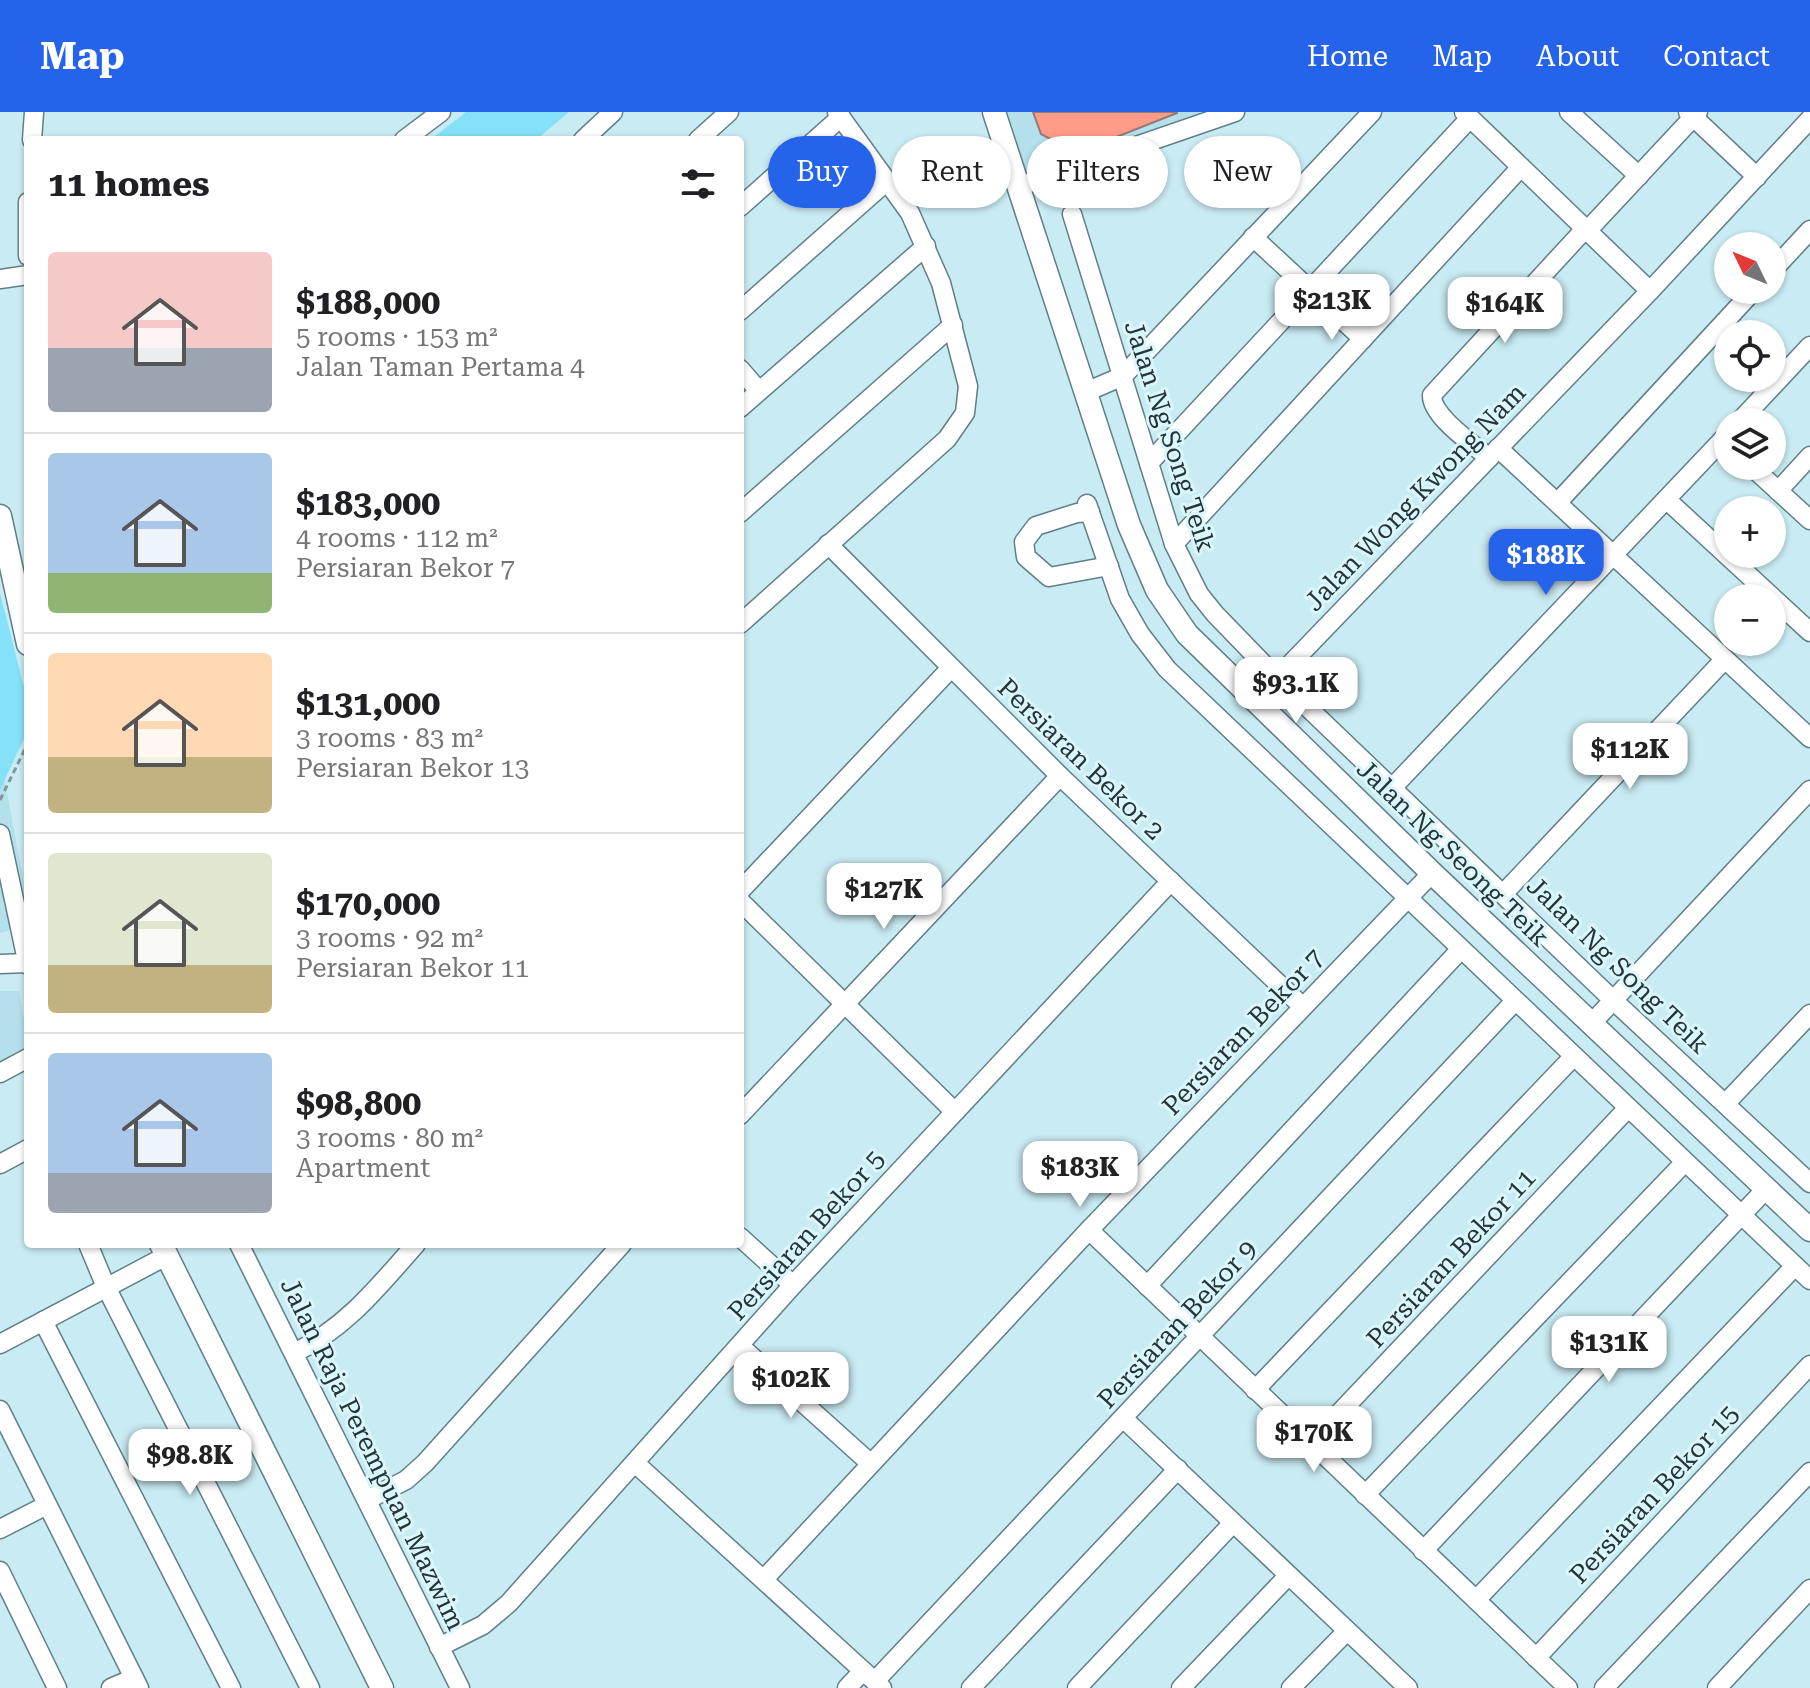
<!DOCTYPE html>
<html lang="en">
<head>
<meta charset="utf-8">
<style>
	:root { --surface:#fff; --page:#f6f6f6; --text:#202124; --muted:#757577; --line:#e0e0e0; --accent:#2563eb }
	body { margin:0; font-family:"Roboto Serif",serif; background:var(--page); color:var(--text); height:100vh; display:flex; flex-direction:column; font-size:30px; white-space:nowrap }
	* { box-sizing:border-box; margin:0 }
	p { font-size:26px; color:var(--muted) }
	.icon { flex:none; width:44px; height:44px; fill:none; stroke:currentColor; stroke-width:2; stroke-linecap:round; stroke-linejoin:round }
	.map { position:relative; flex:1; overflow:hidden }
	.drawer { position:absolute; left:24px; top:24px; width:720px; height:1112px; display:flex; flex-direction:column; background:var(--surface); border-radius:8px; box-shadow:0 2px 6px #0004 }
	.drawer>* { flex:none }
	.hud { position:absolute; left:768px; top:24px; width:760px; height:72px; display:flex; gap:16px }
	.needle { width:52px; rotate:313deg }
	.buttons { position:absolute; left:1714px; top:120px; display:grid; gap:16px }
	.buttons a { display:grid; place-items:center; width:72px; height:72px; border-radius:50%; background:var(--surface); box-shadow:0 2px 6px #0004; font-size:40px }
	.price { position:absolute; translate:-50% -68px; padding:0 18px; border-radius:16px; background:#fff; color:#222; font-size:26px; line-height:52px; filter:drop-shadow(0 2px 4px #0008) }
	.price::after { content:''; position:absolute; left:50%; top:48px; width:24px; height:18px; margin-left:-12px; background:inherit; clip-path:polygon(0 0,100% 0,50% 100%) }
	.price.active { background:var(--accent); color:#fff }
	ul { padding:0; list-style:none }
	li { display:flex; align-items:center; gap:24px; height:200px; padding:0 24px }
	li+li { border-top:2px solid var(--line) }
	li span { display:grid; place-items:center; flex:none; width:224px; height:160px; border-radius:8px; color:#555 }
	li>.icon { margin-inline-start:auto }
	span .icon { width:96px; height:96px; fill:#fffc; stroke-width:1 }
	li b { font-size:34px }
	h2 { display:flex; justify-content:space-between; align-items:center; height:96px; padding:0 24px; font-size:34px }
	.tag { padding:0 28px; border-radius:36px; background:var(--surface); box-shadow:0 2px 6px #0004; font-size:28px; line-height:72px }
	.tag.active { background:var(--accent); color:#fff }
	header { display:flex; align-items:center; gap:48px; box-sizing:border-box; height:112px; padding:0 40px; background:var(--accent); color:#fff }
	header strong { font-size:38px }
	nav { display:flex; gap:44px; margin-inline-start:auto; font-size:28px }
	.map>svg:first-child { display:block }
</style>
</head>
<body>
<header>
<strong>Map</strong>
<nav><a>Home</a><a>Map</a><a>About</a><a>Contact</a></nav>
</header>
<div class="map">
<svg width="1810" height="1576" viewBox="0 0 1810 1576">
	<rect width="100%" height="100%" fill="#c9ebf3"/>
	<g fill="#b4e0eb">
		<path d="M 988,0 L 1215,0 L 1015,72 Z"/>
		<path d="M 0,644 L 28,792 L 28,813 L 0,821 Z"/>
		<path d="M 0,879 L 19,879 L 28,931 L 28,946 L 0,961 Z"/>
	</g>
	<g fill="#84e1f7">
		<path d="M 466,0 L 569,0 L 536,28 L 430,28 Z"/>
		<path d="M 0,481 L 28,591 L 28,618 L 0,678 Z"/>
	</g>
	<path fill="#fe9c89" stroke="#967973" stroke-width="2" d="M 1033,0 L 1177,0 L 1177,1 L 1076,41 L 1041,22 Z"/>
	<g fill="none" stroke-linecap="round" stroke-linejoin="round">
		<defs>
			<g id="minor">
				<path d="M 1464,0 L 1650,179"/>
				<path d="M 1569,0 L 1639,64"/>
				<path d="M 1688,0 L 1757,65"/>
				<path d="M 32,28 L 34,0"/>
				<path d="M 404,28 L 441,0"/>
				<path d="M 583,28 L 613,0"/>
				<path d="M 698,28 L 729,0"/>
				<path d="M 1020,74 L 1235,0"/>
				<path d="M 28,90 L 28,144"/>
				<path d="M 740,95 L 841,5"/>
				<path d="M 1072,102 L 1174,432 L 1199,482 L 1215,502 L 1277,566 L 1614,889 L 1810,1071"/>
				<path d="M 1587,119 L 1698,0"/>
				<path d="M 1253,125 L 1363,227"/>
				<path d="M 1772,159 L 1810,118"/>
				<path d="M 0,167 L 28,163"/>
				<path d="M 740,199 L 887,69"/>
				<path d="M 740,257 L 759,279"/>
				<path d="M 1086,280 L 1123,264 L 1372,0"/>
				<path d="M 740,296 L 926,134"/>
				<path d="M 1739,310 L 1810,234"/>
				<path d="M 1498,336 L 1810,626"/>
				<path d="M 1489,346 C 1473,332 1431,304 1432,283 L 1585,117"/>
				<path d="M 1149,351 L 1470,6"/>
				<path d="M 1751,354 L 1810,408"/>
				<path d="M 1778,379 L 1810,344"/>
				<path d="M 1667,388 L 1810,520"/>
				<path d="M 1558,390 L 1754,178"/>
				<path d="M 1087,392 L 1120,487 L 1140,522 L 1167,557 L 1810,1168"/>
				<path d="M 1090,400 L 1077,401 L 1036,414 L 1024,430 L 1026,445 L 1049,465 L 1109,454"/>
				<path d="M 740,401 L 953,213"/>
				<path d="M 828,432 L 1060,664 L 1302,894"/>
				<path d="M 1174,432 L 1521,55"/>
				<path d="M 740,512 L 947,327 L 965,301 L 968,274 L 941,171 L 910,101 L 837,0"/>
				<path d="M 1253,588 L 1277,566 L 1650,179 L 1810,7"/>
				<path d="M 1392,676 L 1728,322"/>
				<path d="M 0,722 L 28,853"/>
				<path d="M 740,779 L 950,557"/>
				<path d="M 1504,781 L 1724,548"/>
				<path d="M 740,789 L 955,1000"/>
				<path d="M 0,852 L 28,851"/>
				<path d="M 1592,911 L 1810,678"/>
				<path d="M 0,961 L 28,946"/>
				<path d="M 1726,991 L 1810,902"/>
				<path d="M 740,1003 L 1060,664"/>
				<path d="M 0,1052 L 28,1037"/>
				<path d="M 1089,1118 L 1568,1576"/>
				<path d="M 740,1125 L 793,1173"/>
				<path d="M 88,1132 L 106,1175 L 310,1576"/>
				<path d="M 239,1132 L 460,1576"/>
				<path d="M 1147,1174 L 1461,837"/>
				<path d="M 43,1209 L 231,1576"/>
				<path d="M 0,1232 L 166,1144"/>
				<path d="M 740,1234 L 870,1351"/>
				<path d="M 294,1241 C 346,1216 379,1174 416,1132"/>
				<path d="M 1255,1278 L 1574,944"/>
				<path d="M 0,1298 L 139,1576"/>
				<path d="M 1124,1307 L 1408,1576"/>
				<path d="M 1311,1331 L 1628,996"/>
				<path d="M 635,1351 L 882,1576"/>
				<path d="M 1365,1383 L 1685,1050"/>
				<path d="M 367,1388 L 406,1368 L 425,1351 L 622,1132"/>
				<path d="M 0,1417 L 47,1393"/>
				<path d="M 1423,1439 L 1766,1077"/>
				<path d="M 0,1459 L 57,1576"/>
				<path d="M 764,1467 L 1089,1118 L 1432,761"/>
				<path d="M 1476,1488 L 1795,1154"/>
				<path d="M 439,1535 L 483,1513 L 509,1491 L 793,1173 L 1171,769"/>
				<path d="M 1536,1546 L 1810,1253"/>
				<path d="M 875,1569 L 1515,889"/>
				<path d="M 111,1576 L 134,1566"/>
				<path d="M 847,1576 L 863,1559"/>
				<path d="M 971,1576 L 1178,1357"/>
				<path d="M 1077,1576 L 1233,1411"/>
				<path d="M 1181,1576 L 1288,1464"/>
				<path d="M 1291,1576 L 1346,1520"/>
				<path d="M 1604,1576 L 1810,1360"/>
				<path d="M 1717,1576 L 1810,1477"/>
			</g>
			<g id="major">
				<path d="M 994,0 L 1129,413 L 1157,478 L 1187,522 L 1432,761 L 1810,1118"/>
				<path d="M 0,404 L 28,532"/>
				<path d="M 161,1132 L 382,1576"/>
			</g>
		</defs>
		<use href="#minor" stroke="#607f87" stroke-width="21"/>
		<use href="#major" stroke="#607f87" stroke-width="25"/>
		<path stroke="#7f979d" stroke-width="3" stroke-dasharray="6 4" stroke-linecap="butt" d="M 0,688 L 28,631"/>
		<use href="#minor" stroke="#fff" stroke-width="18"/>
		<use href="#major" stroke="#fff" stroke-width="22"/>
	</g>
	<g text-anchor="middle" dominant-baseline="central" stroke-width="6" stroke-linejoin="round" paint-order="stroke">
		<g font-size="26" fill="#273437" stroke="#dbf7fe">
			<text transform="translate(1170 324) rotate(72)">Jalan Ng Song Teik</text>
			<text transform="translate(1415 385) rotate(-46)">Jalan Wong Kwong Nam</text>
			<text transform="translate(1081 647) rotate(44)">Persiaran Bekor 2</text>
			<text transform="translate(1453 741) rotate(44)">Jalan Ng Seong Teik</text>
			<text transform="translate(1618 853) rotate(44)">Jalan Ng Song Teik</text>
			<text transform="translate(1243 920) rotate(-46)">Persiaran Bekor 7</text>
			<text transform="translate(806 1123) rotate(-48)">Persiaran Bekor 5</text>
			<text transform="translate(1451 1146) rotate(-47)">Persiaran Bekor 11</text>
			<text transform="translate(1177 1212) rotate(-47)">Persiaran Bekor 9</text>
			<text transform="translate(373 1342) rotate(64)">Jalan Raja Perempuan Mazwim</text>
			<text transform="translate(1654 1382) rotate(-47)">Persiaran Bekor 15</text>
		</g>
	</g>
</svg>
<div class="buttons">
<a><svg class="needle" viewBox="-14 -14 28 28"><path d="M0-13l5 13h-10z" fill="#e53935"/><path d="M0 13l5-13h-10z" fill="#757577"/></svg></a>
<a><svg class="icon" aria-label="locate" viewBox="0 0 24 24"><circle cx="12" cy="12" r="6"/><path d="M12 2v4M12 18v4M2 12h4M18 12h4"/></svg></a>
<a><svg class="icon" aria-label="layers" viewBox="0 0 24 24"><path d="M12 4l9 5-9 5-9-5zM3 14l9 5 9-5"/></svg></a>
<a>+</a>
<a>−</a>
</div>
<b class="price" style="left:1332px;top:230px">$213K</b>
<b class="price" style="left:1505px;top:233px">$164K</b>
<b class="price active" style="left:1546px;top:485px">$188K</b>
<b class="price" style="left:1296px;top:613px">$93.1K</b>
<b class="price" style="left:1630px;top:679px">$112K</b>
<b class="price" style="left:884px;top:819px">$127K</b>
<b class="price" style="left:1080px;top:1097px">$183K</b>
<b class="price" style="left:1609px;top:1272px">$131K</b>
<b class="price" style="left:791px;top:1308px">$102K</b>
<b class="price" style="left:1314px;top:1362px">$170K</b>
<b class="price" style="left:190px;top:1385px">$98.8K</b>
<div class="hud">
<a class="tag active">Buy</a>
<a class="tag">Rent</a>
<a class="tag">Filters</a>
<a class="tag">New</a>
</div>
<section class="drawer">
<h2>11 homes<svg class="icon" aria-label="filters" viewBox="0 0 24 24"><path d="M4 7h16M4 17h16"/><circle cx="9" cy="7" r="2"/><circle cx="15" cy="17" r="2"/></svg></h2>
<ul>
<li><span style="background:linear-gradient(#f6c9c9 60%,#9aa5b1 0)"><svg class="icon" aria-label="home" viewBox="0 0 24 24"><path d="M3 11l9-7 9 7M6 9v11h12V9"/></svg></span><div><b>$188,000</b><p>5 rooms · 153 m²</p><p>Jalan Taman Pertama 4</p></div></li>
<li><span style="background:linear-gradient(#a9c7e8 75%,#8fb573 0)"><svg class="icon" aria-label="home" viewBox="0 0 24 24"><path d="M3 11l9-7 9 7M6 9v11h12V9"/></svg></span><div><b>$183,000</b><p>4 rooms · 112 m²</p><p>Persiaran Bekor 7</p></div></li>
<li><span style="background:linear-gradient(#ffd9b3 65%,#c2b280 0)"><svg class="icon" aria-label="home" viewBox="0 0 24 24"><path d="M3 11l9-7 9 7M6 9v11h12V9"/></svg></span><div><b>$131,000</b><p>3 rooms · 83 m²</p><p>Persiaran Bekor 13</p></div></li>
<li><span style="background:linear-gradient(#dfe7d0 70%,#c2b280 0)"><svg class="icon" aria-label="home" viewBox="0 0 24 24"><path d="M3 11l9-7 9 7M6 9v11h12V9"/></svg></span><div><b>$170,000</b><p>3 rooms · 92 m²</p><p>Persiaran Bekor 11</p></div></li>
<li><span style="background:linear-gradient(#a9c7e8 75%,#9aa5b1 0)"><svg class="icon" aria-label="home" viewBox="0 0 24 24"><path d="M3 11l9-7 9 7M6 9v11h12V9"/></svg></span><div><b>$98,800</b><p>3 rooms · 80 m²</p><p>Apartment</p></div></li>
</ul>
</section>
</div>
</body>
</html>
